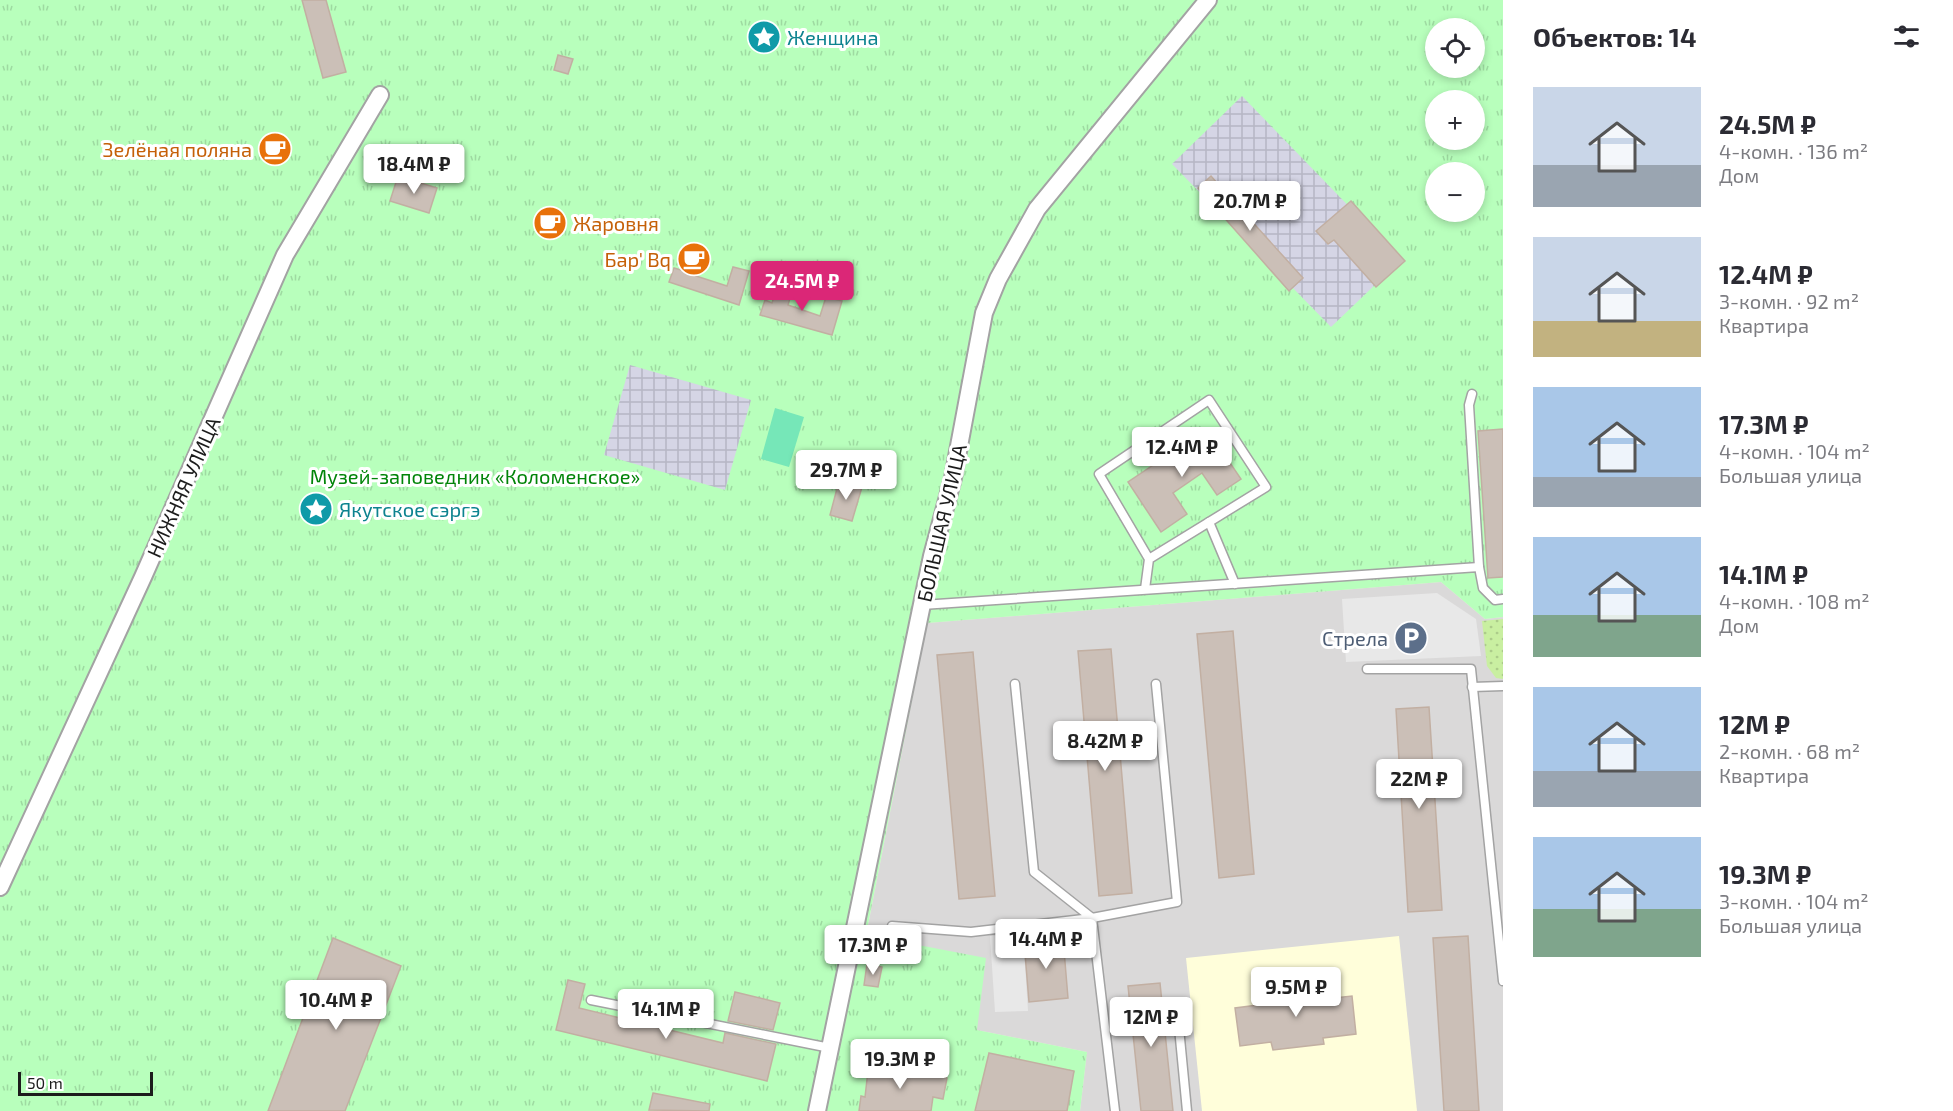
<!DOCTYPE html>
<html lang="ru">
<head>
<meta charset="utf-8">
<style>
	:root { --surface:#fff; --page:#f7f7f7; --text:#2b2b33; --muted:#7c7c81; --accent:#db2777 }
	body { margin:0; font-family:"Exo 2",sans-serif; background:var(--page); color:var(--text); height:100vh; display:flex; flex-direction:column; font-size:22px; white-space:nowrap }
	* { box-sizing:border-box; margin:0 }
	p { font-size:20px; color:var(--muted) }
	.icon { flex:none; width:33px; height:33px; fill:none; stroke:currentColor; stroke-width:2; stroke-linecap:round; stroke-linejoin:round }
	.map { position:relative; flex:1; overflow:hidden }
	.panel { display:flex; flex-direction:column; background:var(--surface); width:450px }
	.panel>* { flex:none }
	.fabs { position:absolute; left:1425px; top:18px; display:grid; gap:12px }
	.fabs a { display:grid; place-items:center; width:60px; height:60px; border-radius:50%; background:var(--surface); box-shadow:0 3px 9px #0003; font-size:30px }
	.scale { position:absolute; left:18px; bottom:15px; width:135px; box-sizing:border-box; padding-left:6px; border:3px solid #1c1c1c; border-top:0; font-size:16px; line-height:21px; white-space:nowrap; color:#1c1c1c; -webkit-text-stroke:4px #fff; paint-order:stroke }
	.price { position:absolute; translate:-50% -51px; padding:0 14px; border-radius:6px; background:#fff; color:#222; font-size:20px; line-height:39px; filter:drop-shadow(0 2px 3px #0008) }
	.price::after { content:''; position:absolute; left:50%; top:36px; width:18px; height:14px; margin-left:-9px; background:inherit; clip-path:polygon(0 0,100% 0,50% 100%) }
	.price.selected { background:var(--accent); color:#fff }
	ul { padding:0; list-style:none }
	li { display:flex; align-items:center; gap:18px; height:150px; padding:0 30px }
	li span { display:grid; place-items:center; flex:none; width:168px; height:120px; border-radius:0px; color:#555 }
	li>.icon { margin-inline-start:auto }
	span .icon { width:72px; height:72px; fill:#fffc; stroke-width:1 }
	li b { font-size:26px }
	h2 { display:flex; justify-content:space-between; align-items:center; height:72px; padding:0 30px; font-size:26px }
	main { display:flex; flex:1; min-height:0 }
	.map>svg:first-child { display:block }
</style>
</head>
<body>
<main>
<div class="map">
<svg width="1503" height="1111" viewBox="0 0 1503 1111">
	<defs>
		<pattern id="grass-dots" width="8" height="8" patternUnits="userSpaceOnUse" patternTransform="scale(1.5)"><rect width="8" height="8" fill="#c9efa1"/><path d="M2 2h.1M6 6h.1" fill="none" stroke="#accc8a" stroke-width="1.8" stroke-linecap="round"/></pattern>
		<pattern id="park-tufts" width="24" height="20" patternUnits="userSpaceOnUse" patternTransform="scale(1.5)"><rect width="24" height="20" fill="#b8ffbc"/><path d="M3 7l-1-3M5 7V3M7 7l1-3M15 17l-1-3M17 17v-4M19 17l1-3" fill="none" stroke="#9edaa1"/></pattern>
		<pattern id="plaza-grid" width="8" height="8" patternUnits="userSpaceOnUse" patternTransform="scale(1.5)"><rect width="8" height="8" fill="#d5d5e5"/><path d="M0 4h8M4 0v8" fill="none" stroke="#b6b6c4"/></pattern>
	</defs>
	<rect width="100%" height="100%" fill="#efeae1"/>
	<path fill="#dad9d9" d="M 1441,582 L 1485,619 L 1503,617 L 1503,1111 L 1080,1111 L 1087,1052 L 977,1030 L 866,936 L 927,623 Z"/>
	<path fill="#fffeda" d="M 1399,936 L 1417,1111 L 1202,1111 L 1186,958 Z"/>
	<path fill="url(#grass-dots)" d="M 1503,619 L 1503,679 L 1496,678 L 1487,666 L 1482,621 Z"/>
	<path fill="url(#park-tufts)" fill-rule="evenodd" d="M 0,0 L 1503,0 L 1503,617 L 1485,619 L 1441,582 L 927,623 L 866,935 L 986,958 L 977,1030 L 1087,1052 L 1080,1111 L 0,1111 ZM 1436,28 L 1474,28 L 1474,68 L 1436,68 ZM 1436,100 L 1474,100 L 1474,140 L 1436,140 ZM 1436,172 L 1474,172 L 1474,212 L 1436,212 Z"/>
	<path fill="#76e7b8" d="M 775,408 L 804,417 L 789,467 L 761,459 Z"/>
	<g fill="#e8e8e8">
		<path d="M 1437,593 L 1476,619 L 1481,656 L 1346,662 L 1342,599 Z"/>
		<path d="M 1023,934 L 1028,1011 L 995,1012 L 990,936 Z"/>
	</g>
	<g fill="url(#plaza-grid)">
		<path d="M 1242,96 L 1401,260 L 1331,327 L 1172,164 Z"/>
		<path d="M 630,365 L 751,400 L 725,490 L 604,455 Z"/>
	</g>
	<g fill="#cbbfb7" stroke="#c2afa2" stroke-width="1.5">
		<path d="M 302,0 L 326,0 L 346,72 L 323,78 Z"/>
		<path d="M 558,55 L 573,59 L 568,74 L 554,70 Z"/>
		<path d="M 398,176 L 437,188 L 429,213 L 390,201 Z"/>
		<path d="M 1211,176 L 1224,191 L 1229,186 L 1242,201 L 1237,205 L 1303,278 L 1289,291 L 1198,188 Z"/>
		<path d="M 1351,201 L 1405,261 L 1376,287 L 1334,240 L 1328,244 L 1316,231 Z"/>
		<path d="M 687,252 L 702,256 L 696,276 L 727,286 L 733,267 L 749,271 L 739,305 L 669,282 L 674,268 L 681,270 Z"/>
		<path d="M 778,284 L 793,288 L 788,305 L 820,316 L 826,297 L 842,301 L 832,335 L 760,315 L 765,300 L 772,303 Z"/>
		<path d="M 1207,429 L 1241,479 L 1217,495 L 1202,473 L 1173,493 L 1187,514 L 1161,532 L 1128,482 Z"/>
		<path d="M 1503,429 L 1503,577 L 1488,578 L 1478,431 Z"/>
		<path d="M 839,481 L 862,487 L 852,521 L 830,515 Z"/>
		<path d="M 1233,631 L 1254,874 L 1219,878 L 1197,634 Z"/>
		<path d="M 1111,649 L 1132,893 L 1099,896 L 1078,651 Z"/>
		<path d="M 973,652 L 995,896 L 959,899 L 937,655 Z"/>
		<path d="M 1429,707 L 1442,910 L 1408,912 L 1396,709 Z"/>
		<path d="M 1468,936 L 1479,1111 L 1444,1111 L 1433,938 Z"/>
		<path d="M 333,938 L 401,966 L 345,1111 L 268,1111 Z"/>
		<path d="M 1063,938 L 1068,998 L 1029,1002 L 1024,941 Z"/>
		<path d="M 867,964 L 882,967 L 878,987 L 864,985 Z"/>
		<path d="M 568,980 L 585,984 L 579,1008 L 723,1043 L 725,1033 L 776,1044 L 767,1081 L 556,1030 Z"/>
		<path d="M 1322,982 L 1325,999 L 1352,996 L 1356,1034 L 1323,1038 L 1324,1044 L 1273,1050 L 1271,1042 L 1240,1046 L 1235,1008 L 1266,1004 L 1264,989 Z"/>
		<path d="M 1160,983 L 1173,1111 L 1141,1111 L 1128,986 Z"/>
		<path d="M 735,992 L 780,1003 L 773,1030 L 728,1021 Z"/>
		<path d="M 989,1053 L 1074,1071 L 1067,1111 L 975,1111 Z"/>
		<path d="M 869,1062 L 947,1078 L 943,1099 L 933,1097 L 931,1111 L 859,1111 L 861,1096 L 865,1097 Z"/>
		<path d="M 653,1093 L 710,1104 L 709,1111 L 649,1110 Z"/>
	</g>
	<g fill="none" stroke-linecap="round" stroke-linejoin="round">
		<defs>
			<g id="lane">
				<path d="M 1472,394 L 1469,405 L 1479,567"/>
				<path d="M 1209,522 L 1235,584"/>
				<path d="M 1145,589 L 1149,559 L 1266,487 L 1209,400 L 1099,474 L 1149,559"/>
				<path d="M 922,605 L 1479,567 L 1483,588 L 1495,600 L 1503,599"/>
				<path d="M 1367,669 L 1471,669 L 1503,981"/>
				<path d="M 1015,684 L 1034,872 L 1092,918 L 1115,1111"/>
				<path d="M 1472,687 L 1503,686"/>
				<path d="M 892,926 L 971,932 L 1092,918 L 1177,902 L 1156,684"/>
				<path d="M 591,1000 L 830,1048"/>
				<path d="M 1177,1007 L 1187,1111"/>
			</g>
			<g id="street">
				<path d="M 0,887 L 143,577 L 285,255 L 380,95"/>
				<path d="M 817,1111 L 932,556 L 953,478 L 984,313 L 998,279 L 1037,209 L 1208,0"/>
			</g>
		</defs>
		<use href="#lane" stroke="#a3a3a3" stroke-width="11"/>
		<use href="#street" stroke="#a3a3a3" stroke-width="20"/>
		<use href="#lane" stroke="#fff" stroke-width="8"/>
		<use href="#street" stroke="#fff" stroke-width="16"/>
	</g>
	<defs>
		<symbol id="sight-disc" viewBox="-11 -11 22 22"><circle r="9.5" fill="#0f9aa8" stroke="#fff"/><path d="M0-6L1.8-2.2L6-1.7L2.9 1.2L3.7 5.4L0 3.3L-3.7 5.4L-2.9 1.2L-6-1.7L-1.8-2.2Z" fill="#fff"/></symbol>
		<symbol id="cafe-disc" viewBox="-11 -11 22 22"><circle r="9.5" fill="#e8710a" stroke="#fff"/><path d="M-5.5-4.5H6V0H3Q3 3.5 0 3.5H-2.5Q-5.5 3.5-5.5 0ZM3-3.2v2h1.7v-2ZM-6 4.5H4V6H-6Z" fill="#fff"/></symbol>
		<symbol id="parking-disc" viewBox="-11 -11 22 22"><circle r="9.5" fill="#5c6f8a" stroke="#fff"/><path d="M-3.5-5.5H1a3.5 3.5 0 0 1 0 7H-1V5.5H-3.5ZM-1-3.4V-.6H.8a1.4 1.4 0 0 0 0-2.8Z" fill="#fff"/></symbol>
	</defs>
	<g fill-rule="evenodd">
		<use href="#sight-disc" x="745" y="18" width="38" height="38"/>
		<use href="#cafe-disc" x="256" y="130" width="38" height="38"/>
		<use href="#cafe-disc" x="531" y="204" width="38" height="38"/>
		<use href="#cafe-disc" x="675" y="240" width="38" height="38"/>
		<use href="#sight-disc" x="297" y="490" width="38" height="38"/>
		<use href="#parking-disc" x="1392" y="619" width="38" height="38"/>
	</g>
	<g text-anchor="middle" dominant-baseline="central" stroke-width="6" stroke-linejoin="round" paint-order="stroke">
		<g font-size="20" fill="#0d838f" stroke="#fff" text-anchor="start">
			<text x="787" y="37">Женщина</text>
			<text x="339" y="509">Якутское сэргэ</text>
		</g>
		<g font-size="20" fill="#c56008" stroke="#fff" text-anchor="end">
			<text x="252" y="149">Зелёная поляна</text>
			<text x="573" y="223" text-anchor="start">Жаровня</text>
			<text x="671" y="259">Бар' Bq</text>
		</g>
		<g font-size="20" fill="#018408" stroke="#fff">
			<text x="475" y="476">Музей-заповедник «Коломенское»</text>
		</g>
		<g font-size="20" fill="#1c1c1c" stroke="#fff">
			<text transform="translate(183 487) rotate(-66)">НИЖНЯЯ УЛИЦА</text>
			<text transform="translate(941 523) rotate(-77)">БОЛЬШАЯ УЛИЦА</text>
		</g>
		<g font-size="20" fill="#4e5e75" stroke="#fff" text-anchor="end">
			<text x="1388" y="638">Стрела</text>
		</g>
	</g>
</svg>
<div class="fabs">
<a><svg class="icon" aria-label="locate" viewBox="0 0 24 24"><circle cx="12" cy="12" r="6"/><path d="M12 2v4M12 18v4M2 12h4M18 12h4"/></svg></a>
<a>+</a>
<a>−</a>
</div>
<div class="scale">50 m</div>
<b class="price" style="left:414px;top:195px">18.4M ₽</b>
<b class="price" style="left:1250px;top:232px">20.7M ₽</b>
<b class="price selected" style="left:802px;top:312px">24.5M ₽</b>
<b class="price" style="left:1182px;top:478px">12.4M ₽</b>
<b class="price" style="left:846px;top:501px">29.7M ₽</b>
<b class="price" style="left:1105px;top:772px">8.42M ₽</b>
<b class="price" style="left:1419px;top:810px">22M ₽</b>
<b class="price" style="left:1046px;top:970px">14.4M ₽</b>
<b class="price" style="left:873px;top:976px">17.3M ₽</b>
<b class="price" style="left:1296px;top:1018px">9.5M ₽</b>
<b class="price" style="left:336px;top:1031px">10.4M ₽</b>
<b class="price" style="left:666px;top:1040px">14.1M ₽</b>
<b class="price" style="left:1151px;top:1048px">12M ₽</b>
<b class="price" style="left:900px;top:1090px">19.3M ₽</b>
</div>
<section class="panel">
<h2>Объектов: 14<svg class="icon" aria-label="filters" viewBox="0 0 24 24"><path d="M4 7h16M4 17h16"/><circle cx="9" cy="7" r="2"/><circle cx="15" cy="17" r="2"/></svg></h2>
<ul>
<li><span style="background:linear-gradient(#c9d6e8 65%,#9aa5b1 0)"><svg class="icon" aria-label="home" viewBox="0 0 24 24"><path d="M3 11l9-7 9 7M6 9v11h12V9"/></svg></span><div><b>24.5M ₽</b><p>4-комн. · 136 m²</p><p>Дом</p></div></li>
<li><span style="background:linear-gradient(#c9d6e8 70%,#c2b280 0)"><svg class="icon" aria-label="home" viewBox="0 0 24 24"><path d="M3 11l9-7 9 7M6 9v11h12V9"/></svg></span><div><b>12.4M ₽</b><p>3-комн. · 92 m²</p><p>Квартира</p></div></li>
<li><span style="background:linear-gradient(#a9c7e8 75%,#9aa5b1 0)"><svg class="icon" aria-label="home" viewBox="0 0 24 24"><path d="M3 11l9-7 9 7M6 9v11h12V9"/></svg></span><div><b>17.3M ₽</b><p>4-комн. · 104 m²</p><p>Большая улица</p></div></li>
<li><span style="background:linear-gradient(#a9c7e8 65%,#7fa58c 0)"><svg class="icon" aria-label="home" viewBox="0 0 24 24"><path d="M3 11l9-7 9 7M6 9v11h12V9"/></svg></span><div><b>14.1M ₽</b><p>4-комн. · 108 m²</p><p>Дом</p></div></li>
<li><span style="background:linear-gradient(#a9c7e8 70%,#9aa5b1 0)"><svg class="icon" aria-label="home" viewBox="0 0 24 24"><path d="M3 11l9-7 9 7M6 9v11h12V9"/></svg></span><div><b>12M ₽</b><p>2-комн. · 68 m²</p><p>Квартира</p></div></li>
<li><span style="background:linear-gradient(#a9c7e8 60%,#7fa58c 0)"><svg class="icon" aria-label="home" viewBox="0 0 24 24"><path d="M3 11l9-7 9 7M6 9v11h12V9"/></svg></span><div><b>19.3M ₽</b><p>3-комн. · 104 m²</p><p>Большая улица</p></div></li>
</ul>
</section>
</main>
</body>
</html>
